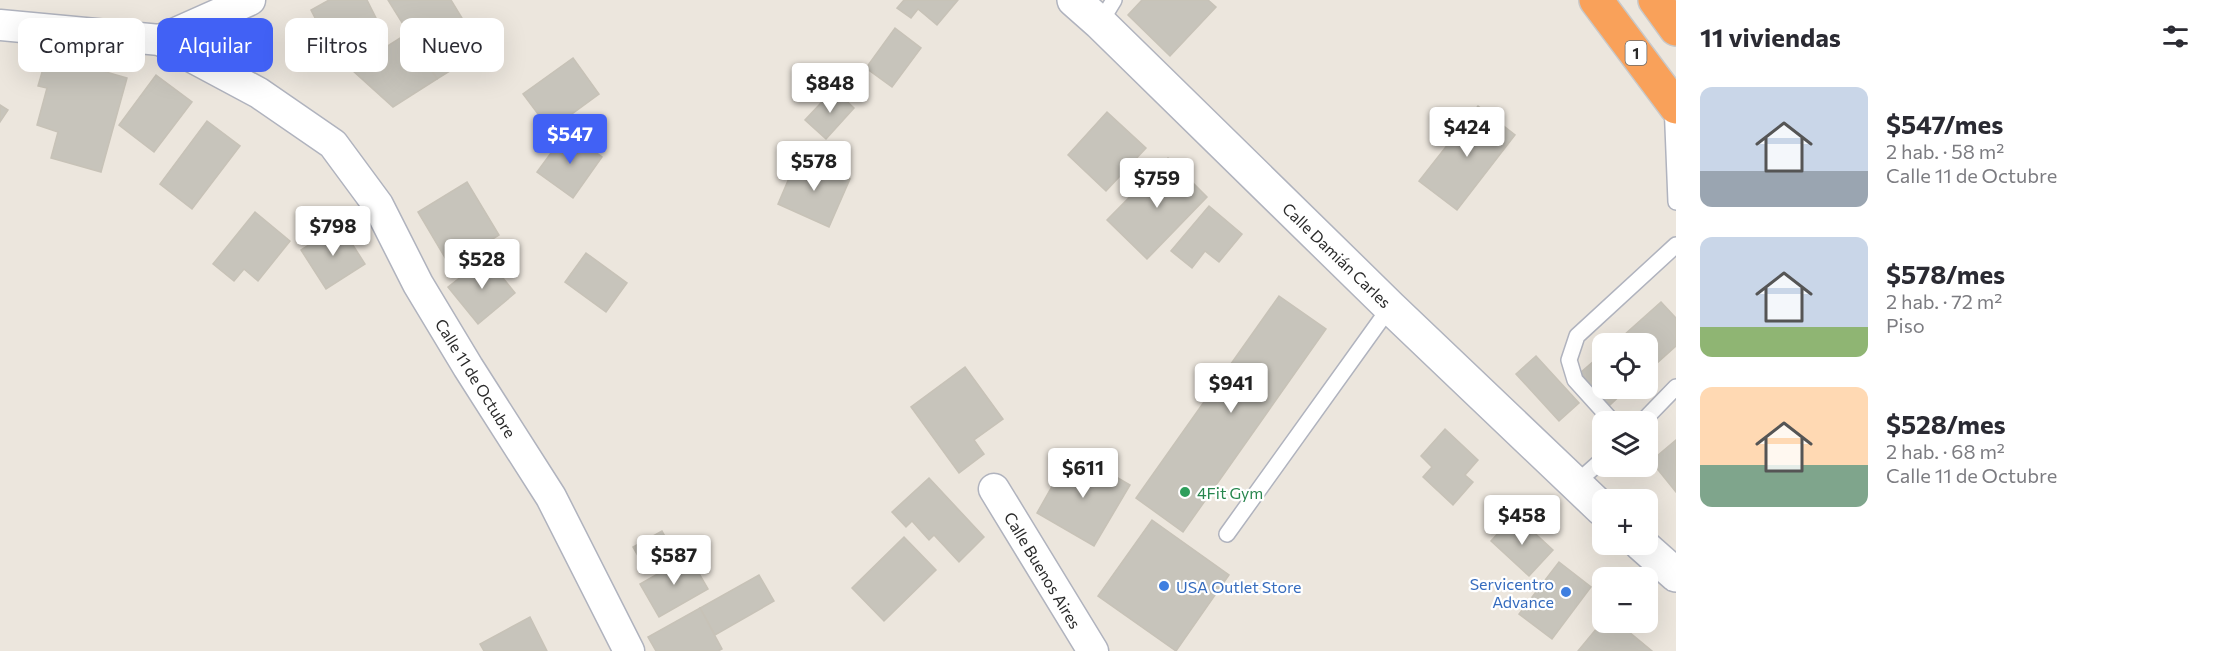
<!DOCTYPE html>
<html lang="es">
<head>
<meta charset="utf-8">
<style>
	:root { --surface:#fff; --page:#f7f7f7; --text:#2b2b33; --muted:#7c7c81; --accent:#4161f5 }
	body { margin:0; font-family:Commissioner,sans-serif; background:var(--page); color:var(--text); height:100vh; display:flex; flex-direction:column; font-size:22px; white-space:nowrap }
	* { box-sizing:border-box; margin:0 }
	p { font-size:20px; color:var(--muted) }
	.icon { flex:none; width:33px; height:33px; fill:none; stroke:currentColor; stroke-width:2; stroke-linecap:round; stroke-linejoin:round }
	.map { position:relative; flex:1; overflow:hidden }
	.sheet { display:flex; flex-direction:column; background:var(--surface); width:540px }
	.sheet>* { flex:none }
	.hud { position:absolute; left:18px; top:18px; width:570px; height:54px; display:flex; gap:12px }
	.controls { position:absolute; left:1592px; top:333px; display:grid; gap:12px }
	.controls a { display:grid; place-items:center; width:66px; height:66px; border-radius:12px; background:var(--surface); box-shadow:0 6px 24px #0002; font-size:30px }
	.price { position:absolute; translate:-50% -51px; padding:0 14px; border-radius:6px; background:#fff; color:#222; font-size:20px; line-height:39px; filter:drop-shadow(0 2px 3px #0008) }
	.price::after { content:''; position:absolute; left:50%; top:36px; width:18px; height:14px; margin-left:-9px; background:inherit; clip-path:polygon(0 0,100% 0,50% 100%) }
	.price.active { background:var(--accent); color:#fff }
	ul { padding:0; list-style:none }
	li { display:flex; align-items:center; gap:18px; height:150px; padding:0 24px }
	li span { display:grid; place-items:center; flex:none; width:168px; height:120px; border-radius:12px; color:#555 }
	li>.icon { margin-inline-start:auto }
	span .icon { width:72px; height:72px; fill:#fffc; stroke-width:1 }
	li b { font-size:26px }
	h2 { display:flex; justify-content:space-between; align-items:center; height:72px; padding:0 24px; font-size:26px }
	.chip { padding:0 21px; border-radius:12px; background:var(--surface); box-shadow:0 6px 24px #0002; font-size:21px; line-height:54px }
	.chip.active { background:var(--accent); color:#fff }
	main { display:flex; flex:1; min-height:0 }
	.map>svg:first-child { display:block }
</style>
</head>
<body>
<main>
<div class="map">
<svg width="1676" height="651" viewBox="0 0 1676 651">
	<rect width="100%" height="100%" fill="#ece6dd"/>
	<g fill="#c7c4bb" stroke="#c7c2b7" stroke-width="1.5">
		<path d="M 329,0 L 367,0 L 385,36 L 337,61 L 311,10 Z"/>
		<path d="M 388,0 L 451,0 L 482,51 L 437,79 Z"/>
		<path d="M 904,0 L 958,0 L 937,25 L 918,9 L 911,18 L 897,8 Z"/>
		<path d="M 1142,0 L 1208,0 L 1216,7 L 1170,56 L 1128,15 Z"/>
		<path d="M 895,28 L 921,48 L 892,87 L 866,68 Z"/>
		<path d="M 408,33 L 437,79 L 393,107 L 351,69 Z"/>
		<path d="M 47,55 L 127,78 L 101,172 L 51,158 L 58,132 L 37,125 L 47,88 L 38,86 Z"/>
		<path d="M 573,58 L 599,94 L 550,130 L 523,94 Z"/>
		<path d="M 156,75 L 192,102 L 154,152 L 119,125 Z"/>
		<path d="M 834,89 L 854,108 L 826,139 L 805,120 Z"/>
		<path d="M 0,105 L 8,110 L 0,122 Z"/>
		<path d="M 1478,106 L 1515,135 L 1457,210 L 1419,181 Z"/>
		<path d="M 1107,112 L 1146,148 L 1106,191 L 1068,155 Z"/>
		<path d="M 207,121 L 240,146 L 192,209 L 160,184 Z"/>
		<path d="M 567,131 L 602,157 L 573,198 L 537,172 Z"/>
		<path d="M 798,157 L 850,179 L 829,227 L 778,204 Z"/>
		<path d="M 1168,158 L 1207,197 L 1147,259 L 1107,220 Z"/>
		<path d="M 467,182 L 499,235 L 450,266 L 418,212 Z"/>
		<path d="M 1209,206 L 1242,234 L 1219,262 L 1205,251 L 1192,268 L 1171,251 Z"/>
		<path d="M 255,212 L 290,241 L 258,281 L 244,269 L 234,281 L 213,264 Z"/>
		<path d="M 340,225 L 365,264 L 326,289 L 301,250 Z"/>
		<path d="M 586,253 L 627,283 L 606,312 L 565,282 Z"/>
		<path d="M 486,257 L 515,293 L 478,324 L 448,287 Z"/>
		<path d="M 1279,296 L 1326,329 L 1183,532 L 1136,498 Z"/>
		<path d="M 1661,302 L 1676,318 L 1676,346 L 1647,372 L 1647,344 L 1614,344 Z"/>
		<path d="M 1602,354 L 1602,388 L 1628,388 L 1609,406 L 1580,373 Z"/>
		<path d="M 1536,356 L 1579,403 L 1559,421 L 1516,374 Z"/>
		<path d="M 965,367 L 1003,419 L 974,440 L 984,454 L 959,473 L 911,407 Z"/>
		<path d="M 1445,429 L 1478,460 L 1465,475 L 1473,482 L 1453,505 L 1423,477 L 1432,467 L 1421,456 Z"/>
		<path d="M 1676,440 L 1676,492 L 1651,461 Z"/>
		<path d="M 1072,451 L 1130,485 L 1094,546 L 1037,513 Z"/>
		<path d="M 929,478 L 984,537 L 959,562 L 934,535 L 929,540 L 912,521 L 906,527 L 892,512 Z"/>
		<path d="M 1515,515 L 1553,550 L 1529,576 L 1491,541 Z"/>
		<path d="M 1152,520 L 1229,575 L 1176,651 L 1098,596 Z"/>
		<path d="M 662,531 L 675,554 L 646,570 L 633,547 Z"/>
		<path d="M 904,537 L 936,570 L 884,621 L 852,588 Z"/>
		<path d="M 689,556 L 708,589 L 659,617 L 640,584 Z"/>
		<path d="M 1559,562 L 1591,587 L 1552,639 L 1519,614 Z"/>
		<path d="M 759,575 L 774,601 L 715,635 L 700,608 Z"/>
		<path d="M 700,608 L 722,649 L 718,651 L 656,651 L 648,637 Z"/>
		<path d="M 530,617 L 547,651 L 484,651 L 480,644 Z"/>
		<path d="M 1602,622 L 1617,622 L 1652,651 L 1578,651 Z"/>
	</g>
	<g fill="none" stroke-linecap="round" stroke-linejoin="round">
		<defs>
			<g id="lane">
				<path d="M 1100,23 L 1114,0"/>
				<path d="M 1672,102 L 1676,202"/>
				<path d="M 1613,422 L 1575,380 L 1569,360 L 1577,336 L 1676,245"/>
				<path d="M 1642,422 L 1676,387"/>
				<path d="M 1575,484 L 1602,460"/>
				<path d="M 1227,534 L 1390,307"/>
			</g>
			<g id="street">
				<path d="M 0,25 L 160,40 L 259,93 L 333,144 L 378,205 L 418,284 L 468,367 L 551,497 L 629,651"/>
				<path d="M 160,40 L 250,0"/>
				<path d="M 994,489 L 1093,651"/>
			</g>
			<g id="secondary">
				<path d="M 1074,0 L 1100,23 L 1390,307 L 1602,509"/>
				<path d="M 1641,544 L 1676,575"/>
			</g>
			<g id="highway">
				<path d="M 1596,0 L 1676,107"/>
				<path d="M 1655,0 L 1676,29"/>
			</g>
		</defs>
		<use href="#lane" stroke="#b0b3be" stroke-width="18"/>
		<use href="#street" stroke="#b0b3be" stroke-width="33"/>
		<use href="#secondary" stroke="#b0b3be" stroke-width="36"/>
		<use href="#highway" stroke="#c8c8c8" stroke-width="36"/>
		<use href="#lane" stroke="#fff" stroke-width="15"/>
		<use href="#street" stroke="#fff" stroke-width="30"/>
		<use href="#secondary" stroke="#fff" stroke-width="33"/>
		<use href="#highway" stroke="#f9a15a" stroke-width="33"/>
	</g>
	<circle fill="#2e9e5b" stroke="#fff" stroke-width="2" cx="1185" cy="492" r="6"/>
	<g fill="#3f7fe0" stroke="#fff" stroke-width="2">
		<circle cx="1164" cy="586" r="6"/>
		<circle cx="1566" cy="592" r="6"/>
	</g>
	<g text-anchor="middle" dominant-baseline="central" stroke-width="4.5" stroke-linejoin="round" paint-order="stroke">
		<rect fill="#fff" stroke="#6a6a6a" stroke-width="1.5" x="1625.5" y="41" width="21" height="24" rx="4.5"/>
		<g font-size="15" font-weight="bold" fill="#2a2a2a">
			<text x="1636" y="53">1</text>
		</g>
		<g font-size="16" fill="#2a2a2a" stroke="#fff">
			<text transform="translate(1337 255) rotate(44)">Calle Damián Carles</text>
			<text transform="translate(476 378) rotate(58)">Calle 11 de Octubre</text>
			<text transform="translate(1043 570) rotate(59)">Calle Buenos Aires</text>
		</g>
		<g font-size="16" fill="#27864d" stroke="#fff" text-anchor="start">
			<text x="1197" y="492">4Fit Gym</text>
		</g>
		<g font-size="16" fill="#366cbe" stroke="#fff" text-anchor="end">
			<text x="1554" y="583">Servicentro<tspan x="1554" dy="18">Advance</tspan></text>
			<text x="1176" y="586" text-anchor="start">USA Outlet Store</text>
		</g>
	</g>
</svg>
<div class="controls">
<a><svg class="icon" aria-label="locate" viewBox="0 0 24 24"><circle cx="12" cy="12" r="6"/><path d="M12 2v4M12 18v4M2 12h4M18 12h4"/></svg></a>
<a><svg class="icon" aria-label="layers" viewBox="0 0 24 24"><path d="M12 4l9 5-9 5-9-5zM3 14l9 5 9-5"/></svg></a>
<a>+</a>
<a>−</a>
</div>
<b class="price" style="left:830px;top:114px">$848</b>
<b class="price" style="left:1467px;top:158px">$424</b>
<b class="price active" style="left:570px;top:165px">$547</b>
<b class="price" style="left:814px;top:192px">$578</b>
<b class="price" style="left:1157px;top:209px">$759</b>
<b class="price" style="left:333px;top:257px">$798</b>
<b class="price" style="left:482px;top:290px">$528</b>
<b class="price" style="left:1231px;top:414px">$941</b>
<b class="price" style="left:1083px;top:499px">$611</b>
<b class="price" style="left:1522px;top:546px">$458</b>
<b class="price" style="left:674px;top:586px">$587</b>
<div class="hud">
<a class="chip">Comprar</a>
<a class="chip active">Alquilar</a>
<a class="chip">Filtros</a>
<a class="chip">Nuevo</a>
</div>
</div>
<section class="sheet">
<h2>11 viviendas<svg class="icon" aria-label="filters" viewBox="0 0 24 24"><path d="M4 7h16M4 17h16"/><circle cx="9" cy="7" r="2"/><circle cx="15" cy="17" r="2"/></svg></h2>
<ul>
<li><span style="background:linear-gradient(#c9d6e8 70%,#9aa5b1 0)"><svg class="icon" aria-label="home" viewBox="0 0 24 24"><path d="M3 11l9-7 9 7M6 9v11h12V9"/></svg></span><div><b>$547/mes</b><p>2 hab. · 58 m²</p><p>Calle 11 de Octubre</p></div></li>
<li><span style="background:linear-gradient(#c9d6e8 75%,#8fb573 0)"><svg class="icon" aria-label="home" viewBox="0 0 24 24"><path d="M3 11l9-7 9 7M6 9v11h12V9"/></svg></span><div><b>$578/mes</b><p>2 hab. · 72 m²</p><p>Piso</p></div></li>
<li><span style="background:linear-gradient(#ffd9b3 65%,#7fa58c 0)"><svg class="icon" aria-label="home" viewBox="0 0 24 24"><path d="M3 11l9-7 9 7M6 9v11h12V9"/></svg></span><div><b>$528/mes</b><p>2 hab. · 68 m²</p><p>Calle 11 de Octubre</p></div></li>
</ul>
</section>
</main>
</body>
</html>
